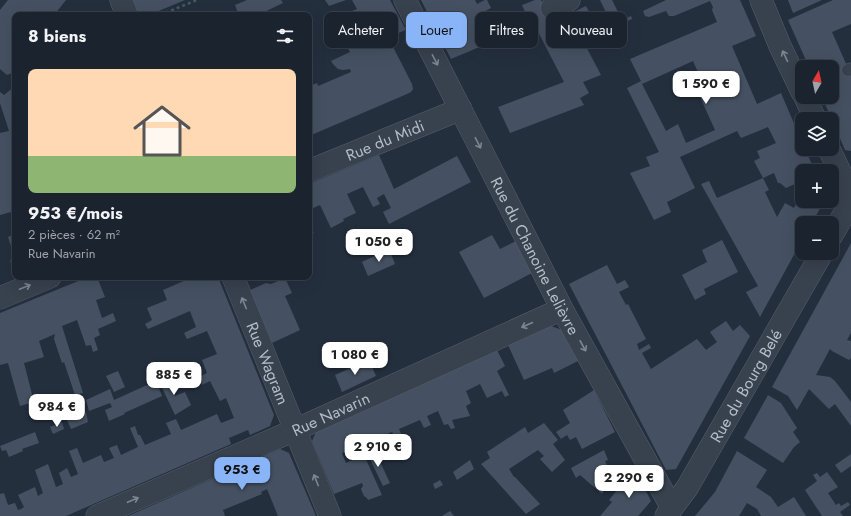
<!DOCTYPE html>
<html lang="fr">
<head>
<meta charset="utf-8">
<style>
	:root { --surface:#1b232e; --page:#282f3a; --text:#f1f3f6; --muted:#a0a4aa; --line:#39404a; --accent:#8ab4f8 }
	body { margin:0; font-family:Jost,sans-serif; background:var(--page); color:var(--text); height:100vh; display:flex; flex-direction:column; font-size:15px; white-space:nowrap }
	* { box-sizing:border-box; margin:0 }
	p { font-size:13px; color:var(--muted) }
	.icon { flex:none; width:22px; height:22px; fill:none; stroke:currentColor; stroke-width:2; stroke-linecap:round; stroke-linejoin:round }
	.map { position:relative; flex:1; overflow:hidden }
	.panel { position:absolute; left:12px; top:12px; width:300px; height:268px; display:flex; flex-direction:column; background:var(--surface); border-radius:8px; box-shadow:0 4px 16px #0002,0 0 0 1px var(--line) }
	.panel>* { flex:none }
	.guide { position:absolute; left:324px; top:12px; width:380px; height:36px; display:flex; gap:8px }
	.needle { width:26px; rotate:9deg }
	.tools { position:absolute; left:795px; top:60px; display:grid; gap:8px }
	.tools a { display:grid; place-items:center; width:44px; height:44px; border-radius:8px; background:var(--surface); box-shadow:0 4px 16px #0002,0 0 0 1px var(--line); font-size:20px }
	.price { position:absolute; translate:-50% -34px; padding:0 9px; border-radius:8px; background:#fff; color:#222; font-size:13px; line-height:26px; filter:drop-shadow(0 1px 2px #0008) }
	.price::after { content:''; position:absolute; left:50%; top:24px; width:12px; height:9px; margin-left:-6px; background:inherit; clip-path:polygon(0 0,100% 0,50% 100%) }
	.price.on { background:var(--accent); color:#111 }
	ul { padding:0; list-style:none }
	li { display:grid; align-content:center; gap:8px; height:212px; padding:0 16px }
	li span { display:grid; place-items:center; height:124px; border-radius:8px; color:#555 }
	li>.icon { margin-inline-start:auto }
	span .icon { width:72px; height:72px; fill:#fffc; stroke-width:1 }
	li b { font-size:17px }
	h2 { display:flex; justify-content:space-between; align-items:center; height:48px; padding:0 16px; font-size:17px }
	.pill { padding:0 14px; border-radius:8px; background:var(--surface); box-shadow:0 4px 16px #0002,0 0 0 1px var(--line); font-size:14px; line-height:36px }
	.pill.on { background:var(--accent); color:#111 }
	.map>svg:first-child { display:block }
</style>
</head>
<body>
<div class="map">
<svg width="851" height="516" viewBox="0 0 851 516">
	<rect width="100%" height="100%" fill="#242f3e"/>
	<g fill="#455162" fill-rule="evenodd">
		<path d="M 8,0 L 66,0 L 54,15 L 15,15 L 15,81 L 12,73 L 7,75 L 0,69 L 0,10 Z"/>
		<path d="M 131,0 L 185,0 L 149,15 L 138,15 Z"/>
		<path d="M 247,0 L 281,0 L 283,3 L 258,15 L 239,15 L 235,5 Z"/>
		<path d="M 325,0 L 346,0 L 329,6 Z"/>
		<path d="M 352,0 L 390,0 L 406,30 L 388,37 L 412,84 L 413,89 L 411,92 L 407,94 L 309,136 L 309,86 L 317,83 L 318,86 L 351,72 L 350,69 L 343,70 L 338,69 L 333,64 L 331,61 L 350,52 L 347,47 L 360,41 L 359,37 L 372,30 L 363,14 L 343,22 L 342,21 L 339,23 L 337,17 L 357,9 Z"/>
		<path d="M 421,0 L 475,0 L 477,4 L 485,0 L 487,0 L 491,8 L 476,16 L 480,22 L 482,21 L 484,26 L 483,27 L 487,36 L 486,37 L 489,43 L 451,59 Z"/>
		<path d="M 535,0 L 541,0 L 553,22 L 586,6 L 598,29 L 581,37 L 601,75 L 583,82 L 589,93 L 580,98 L 584,105 L 510,133 L 498,107 L 564,82 L 534,24 L 531,25 L 522,5 Z"/>
		<path d="M 600,0 L 612,0 L 622,20 L 616,22 L 622,35 L 618,37 Z"/>
		<path d="M 666,0 L 740,0 L 756,36 L 732,46 L 757,104 L 781,93 L 802,142 L 802,149 L 805,149 L 815,171 L 802,171 L 802,181 L 786,188 L 780,183 L 778,183 L 774,173 L 763,178 L 754,161 L 760,158 L 757,151 L 776,143 L 768,127 L 741,138 L 737,131 L 680,157 L 695,188 L 667,202 L 671,212 L 654,220 L 630,173 L 650,166 L 646,157 L 659,152 L 627,88 L 641,81 L 630,59 L 717,22 L 712,10 L 713,7 L 710,1 L 674,16 L 669,16 L 666,11 L 649,17 L 645,16 L 643,11 ZM 693,61 L 707,93 L 700,97 L 715,130 L 686,143 L 678,124 L 666,131 L 642,84 Z"/>
		<path d="M 788,0 L 822,0 L 793,13 Z"/>
		<path d="M 833,0 L 851,0 L 851,24 L 832,32 L 851,75 L 851,151 L 845,150 L 822,97 L 832,97 L 832,67 L 809,67 L 788,20 Z"/>
		<path d="M 631,16 L 632,19 L 623,23 L 622,20 Z"/>
		<path d="M 15,86 L 15,211 L 0,215 L 0,133 L 9,131 L 0,103 L 0,92 L 4,95 Z"/>
		<path d="M 379,155 L 394,189 L 457,156 L 471,182 L 389,224 L 383,212 L 391,208 L 384,194 L 377,198 L 380,204 L 373,207 L 363,187 L 347,194 L 356,213 L 343,219 L 344,221 L 331,228 L 320,205 L 309,210 L 309,184 Z"/>
		<path d="M 763,178 L 769,190 L 765,192 L 777,217 L 785,203 L 794,208 L 802,193 L 802,201 L 824,201 L 812,223 L 802,223 L 802,240 L 760,317 L 746,292 L 758,286 L 701,184 L 709,181 L 717,198 Z"/>
		<path d="M 309,224 L 314,233 L 309,235 Z"/>
		<path d="M 15,234 L 15,275 L 10,260 L 15,259 L 8,237 Z"/>
		<path d="M 492,235 L 500,249 L 516,241 L 532,273 L 484,298 L 459,252 Z"/>
		<path d="M 722,240 L 738,272 L 704,289 L 706,294 L 695,300 L 682,275 L 707,262 L 702,250 Z"/>
		<path d="M 851,243 L 851,333 L 847,340 L 851,341 L 851,358 L 849,360 L 832,351 L 830,349 L 816,375 L 830,377 L 835,381 L 851,402 L 851,426 L 835,404 L 829,409 L 809,389 L 797,410 L 788,396 L 772,387 Z"/>
		<path d="M 389,249 L 395,264 L 368,276 L 362,262 Z"/>
		<path d="M 607,265 L 617,284 L 625,280 L 629,287 L 619,292 L 626,305 L 628,304 L 646,339 L 637,344 L 639,350 L 649,344 L 651,348 L 642,353 L 651,369 L 697,339 L 706,350 L 717,342 L 710,332 L 726,321 L 733,331 L 740,325 L 750,336 L 676,469 L 666,470 L 569,284 Z"/>
		<path d="M 88,277 L 97,277 L 105,297 L 96,300 L 102,318 L 113,313 L 116,321 L 98,329 L 100,335 L 94,338 L 98,350 L 93,352 L 91,345 L 86,346 L 77,320 L 62,326 L 83,393 L 75,395 L 64,362 L 62,363 L 54,339 L 55,334 L 39,341 L 44,357 L 24,363 L 34,402 L 20,406 L 8,363 L 0,365 L 0,313 Z"/>
		<path d="M 185,277 L 218,277 L 274,415 L 270,426 L 250,435 L 248,430 L 229,438 L 231,444 L 66,516 L 0,516 L 0,494 L 4,493 L 8,505 L 15,503 L 18,510 L 21,509 L 24,507 L 18,495 L 35,487 L 38,496 L 43,493 L 35,470 L 48,464 L 56,487 L 63,484 L 59,473 L 67,468 L 71,477 L 78,474 L 69,451 L 77,448 L 83,463 L 101,455 L 104,462 L 114,458 L 109,448 L 117,445 L 121,455 L 138,447 L 130,428 L 135,426 L 138,435 L 140,435 L 145,445 L 171,434 L 166,423 L 176,419 L 181,430 L 217,414 L 221,423 L 234,418 L 226,398 L 220,401 L 210,381 L 202,385 L 199,377 L 207,373 L 202,360 L 217,354 L 207,331 L 187,339 L 184,333 L 196,327 L 190,311 L 148,329 L 145,324 L 152,320 L 147,308 L 167,300 L 163,290 L 186,280 Z"/>
		<path d="M 285,278 L 292,293 L 285,296 L 300,330 L 272,343 L 250,290 L 266,283 L 271,284 Z"/>
		<path d="M 551,326 L 562,330 L 578,361 L 554,373 L 552,368 L 524,380 L 508,345 Z"/>
		<path d="M 497,350 L 505,366 L 497,371 L 509,395 L 505,397 L 502,391 L 487,398 L 480,384 L 466,391 L 471,403 L 466,406 L 470,416 L 452,420 L 455,428 L 451,429 L 448,424 L 444,425 L 438,411 L 427,416 L 431,425 L 424,428 L 420,420 L 399,429 L 403,438 L 397,441 L 392,432 L 369,442 L 370,445 L 366,446 L 365,444 L 363,444 L 359,435 L 351,438 L 353,443 L 345,446 L 346,451 L 342,453 L 346,463 L 364,455 L 382,495 L 368,500 L 367,498 L 364,496 L 361,489 L 363,486 L 362,483 L 334,494 L 312,441 L 316,432 Z"/>
		<path d="M 369,360 L 376,376 L 342,392 L 335,375 Z"/>
		<path d="M 118,371 L 125,387 L 114,392 L 106,376 Z"/>
		<path d="M 163,374 L 164,377 L 167,376 L 175,396 L 185,392 L 191,405 L 175,415 L 157,377 Z"/>
		<path d="M 156,381 L 162,396 L 124,413 L 125,414 L 109,421 L 105,410 L 112,407 L 110,403 L 89,411 L 86,400 L 110,389 L 114,400 Z"/>
		<path d="M 594,390 L 615,432 L 582,449 L 576,437 L 570,440 L 567,435 L 561,439 L 556,432 L 570,423 L 563,410 Z"/>
		<path d="M 768,395 L 781,403 L 797,428 L 793,432 L 800,442 L 794,447 L 783,463 L 744,438 Z"/>
		<path d="M 86,412 L 88,422 L 71,429 L 67,420 Z"/>
		<path d="M 62,422 L 64,429 L 53,434 L 50,427 Z"/>
		<path d="M 544,423 L 558,440 L 553,444 L 565,460 L 552,472 L 540,459 L 544,456 L 538,450 L 509,469 L 514,477 L 515,477 L 540,504 L 526,514 L 481,464 L 490,458 L 487,452 L 525,427 L 528,433 Z"/>
		<path d="M 35,432 L 39,443 L 22,449 L 23,451 L 9,457 L 6,450 L 2,451 L 0,446 Z"/>
		<path d="M 280,449 L 289,453 L 316,516 L 278,516 L 267,489 L 261,492 L 262,494 L 223,510 L 225,516 L 128,516 Z"/>
		<path d="M 374,449 L 390,483 L 383,486 L 367,453 Z"/>
		<path d="M 604,450 L 608,460 L 605,461 L 613,477 L 600,483 L 606,488 L 602,494 L 580,475 L 576,478 L 571,468 Z"/>
		<path d="M 737,451 L 767,470 L 756,487 L 771,497 L 778,507 L 794,497 L 806,516 L 761,516 L 757,509 L 747,503 L 739,516 L 695,516 L 715,492 Z"/>
		<path d="M 851,454 L 851,466 L 841,473 L 835,465 Z"/>
		<path d="M 470,460 L 474,469 L 457,480 L 453,472 Z"/>
		<path d="M 636,471 L 651,501 L 638,516 L 600,516 L 612,502 L 609,500 L 627,478 Z"/>
		<path d="M 827,472 L 838,487 L 828,493 L 836,505 L 839,503 L 841,506 L 848,502 L 850,505 L 840,512 L 843,516 L 822,516 L 805,490 L 817,481 L 813,475 L 817,473 L 820,477 Z"/>
		<path d="M 440,480 L 443,485 L 435,489 L 433,484 Z"/>
		<path d="M 450,511 L 454,516 L 442,516 Z"/>
	</g>
	<g fill="none" stroke-linecap="round" stroke-linejoin="round">
		<defs>
			<path id="lane" d="M 848,70 L 851,69"/>
			<g id="street">
				<path d="M 121,0 L 127,15"/>
				<path id="s1" d="M 405,0 L 562,309 L 672,508"/>
				<path d="M 761,0 L 780,46 L 802,92"/>
				<path d="M 552,8 L 569,0"/>
				<path d="M 805,97 L 815,119"/>
				<path d="M 829,149 L 851,195"/>
				<path id="s2" d="M 309,171 L 461,109"/>
				<path d="M 832,235 L 851,202"/>
				<path id="s3" d="M 233,277 L 330,516"/>
				<path d="M 0,298 L 50,277"/>
				<path id="s4" d="M 97,516 L 295,430 L 562,309"/>
				<path id="s5" d="M 666,516 L 687,488 L 822,253"/>
			</g>
		</defs>
		<use href="#lane" stroke="#565f6c" stroke-width="13"/>
		<use href="#street" stroke="#565f6c" stroke-width="23"/>
		<path stroke="#44595c" stroke-width="2.5" stroke-dasharray="3 3" stroke-linecap="butt" d="M 160,15 L 197,0"/>
		<use href="#lane" stroke="#38414e" stroke-width="12"/>
		<use href="#street" stroke="#38414e" stroke-width="22"/>
	</g>
	<defs><path id="oneway-shaft" d="M-6 0H5M1.5-3L5.5 0L1.5 3" fill="none" stroke-width="1.6" stroke-linecap="round" stroke-linejoin="round"/></defs>
	<g stroke="#7c8592">
		<use href="#oneway-shaft" transform="translate(785 56) rotate(-115)"/>
		<use href="#oneway-shaft" transform="translate(435 60) rotate(63)"/>
		<use href="#oneway-shaft" transform="translate(478 143) rotate(63)"/>
		<use href="#oneway-shaft" transform="translate(25 287) rotate(-22)"/>
		<use href="#oneway-shaft" transform="translate(244 303) rotate(-112)"/>
		<use href="#oneway-shaft" transform="translate(527 325) rotate(156)"/>
		<use href="#oneway-shaft" transform="translate(583 346) rotate(61)"/>
		<use href="#oneway-shaft" transform="translate(316 480) rotate(-112)"/>
		<use href="#oneway-shaft" transform="translate(133 500) rotate(-23)"/>
	</g>
	<g text-anchor="middle" dominant-baseline="central" stroke-width="3.5" stroke-linejoin="round" paint-order="stroke">
		<g font-size="16" fill="#b4bcc9" stroke="#1d2633">
			<text stroke="none"><textPath href="#s2" startOffset="82">Rue du Midi</textPath></text>
			<text stroke="none"><textPath href="#s1" startOffset="287">Rue du Chanoine Lelièvre</textPath></text>
			<text stroke="none"><textPath href="#s3" startOffset="93">Rue Wagram</textPath></text>
			<text stroke="none"><textPath href="#s5" startOffset="153">Rue du Bourg Belé</textPath></text>
			<text stroke="none"><textPath href="#s4" startOffset="255">Rue Navarin</textPath></text>
		</g>
	</g>
</svg>
<div class="tools">
<a><svg class="needle" viewBox="-14 -14 28 28"><path d="M0-13l5 13h-10z" fill="#e53935"/><path d="M0 13l5-13h-10z" fill="#a0a4aa"/></svg></a>
<a><svg class="icon" aria-label="layers" viewBox="0 0 24 24"><path d="M12 4l9 5-9 5-9-5zM3 14l9 5 9-5"/></svg></a>
<a>+</a>
<a>−</a>
</div>
<b class="price" style="left:706px;top:105px">1 590 €</b>
<b class="price" style="left:379px;top:263px">1 050 €</b>
<b class="price" style="left:355px;top:376px">1 080 €</b>
<b class="price" style="left:174px;top:396px">885 €</b>
<b class="price" style="left:57px;top:428px">984 €</b>
<b class="price" style="left:378px;top:468px">2 910 €</b>
<b class="price on" style="left:242px;top:491px">953 €</b>
<b class="price" style="left:629px;top:499px">2 290 €</b>
<div class="guide">
<a class="pill">Acheter</a>
<a class="pill on">Louer</a>
<a class="pill">Filtres</a>
<a class="pill">Nouveau</a>
</div>
<section class="panel">
<h2>8 biens<svg class="icon" aria-label="filters" viewBox="0 0 24 24"><path d="M4 7h16M4 17h16"/><circle cx="9" cy="7" r="2"/><circle cx="15" cy="17" r="2"/></svg></h2>
<ul>
<li><span style="background:linear-gradient(#ffd9b3 70%,#8fb573 0)"><svg class="icon" aria-label="home" viewBox="0 0 24 24"><path d="M3 11l9-7 9 7M6 9v11h12V9"/></svg></span><div><b>953 €/mois</b><p>2 pièces · 62 m²</p><p>Rue Navarin</p></div></li>
</ul>
</section>
</div>
</body>
</html>
